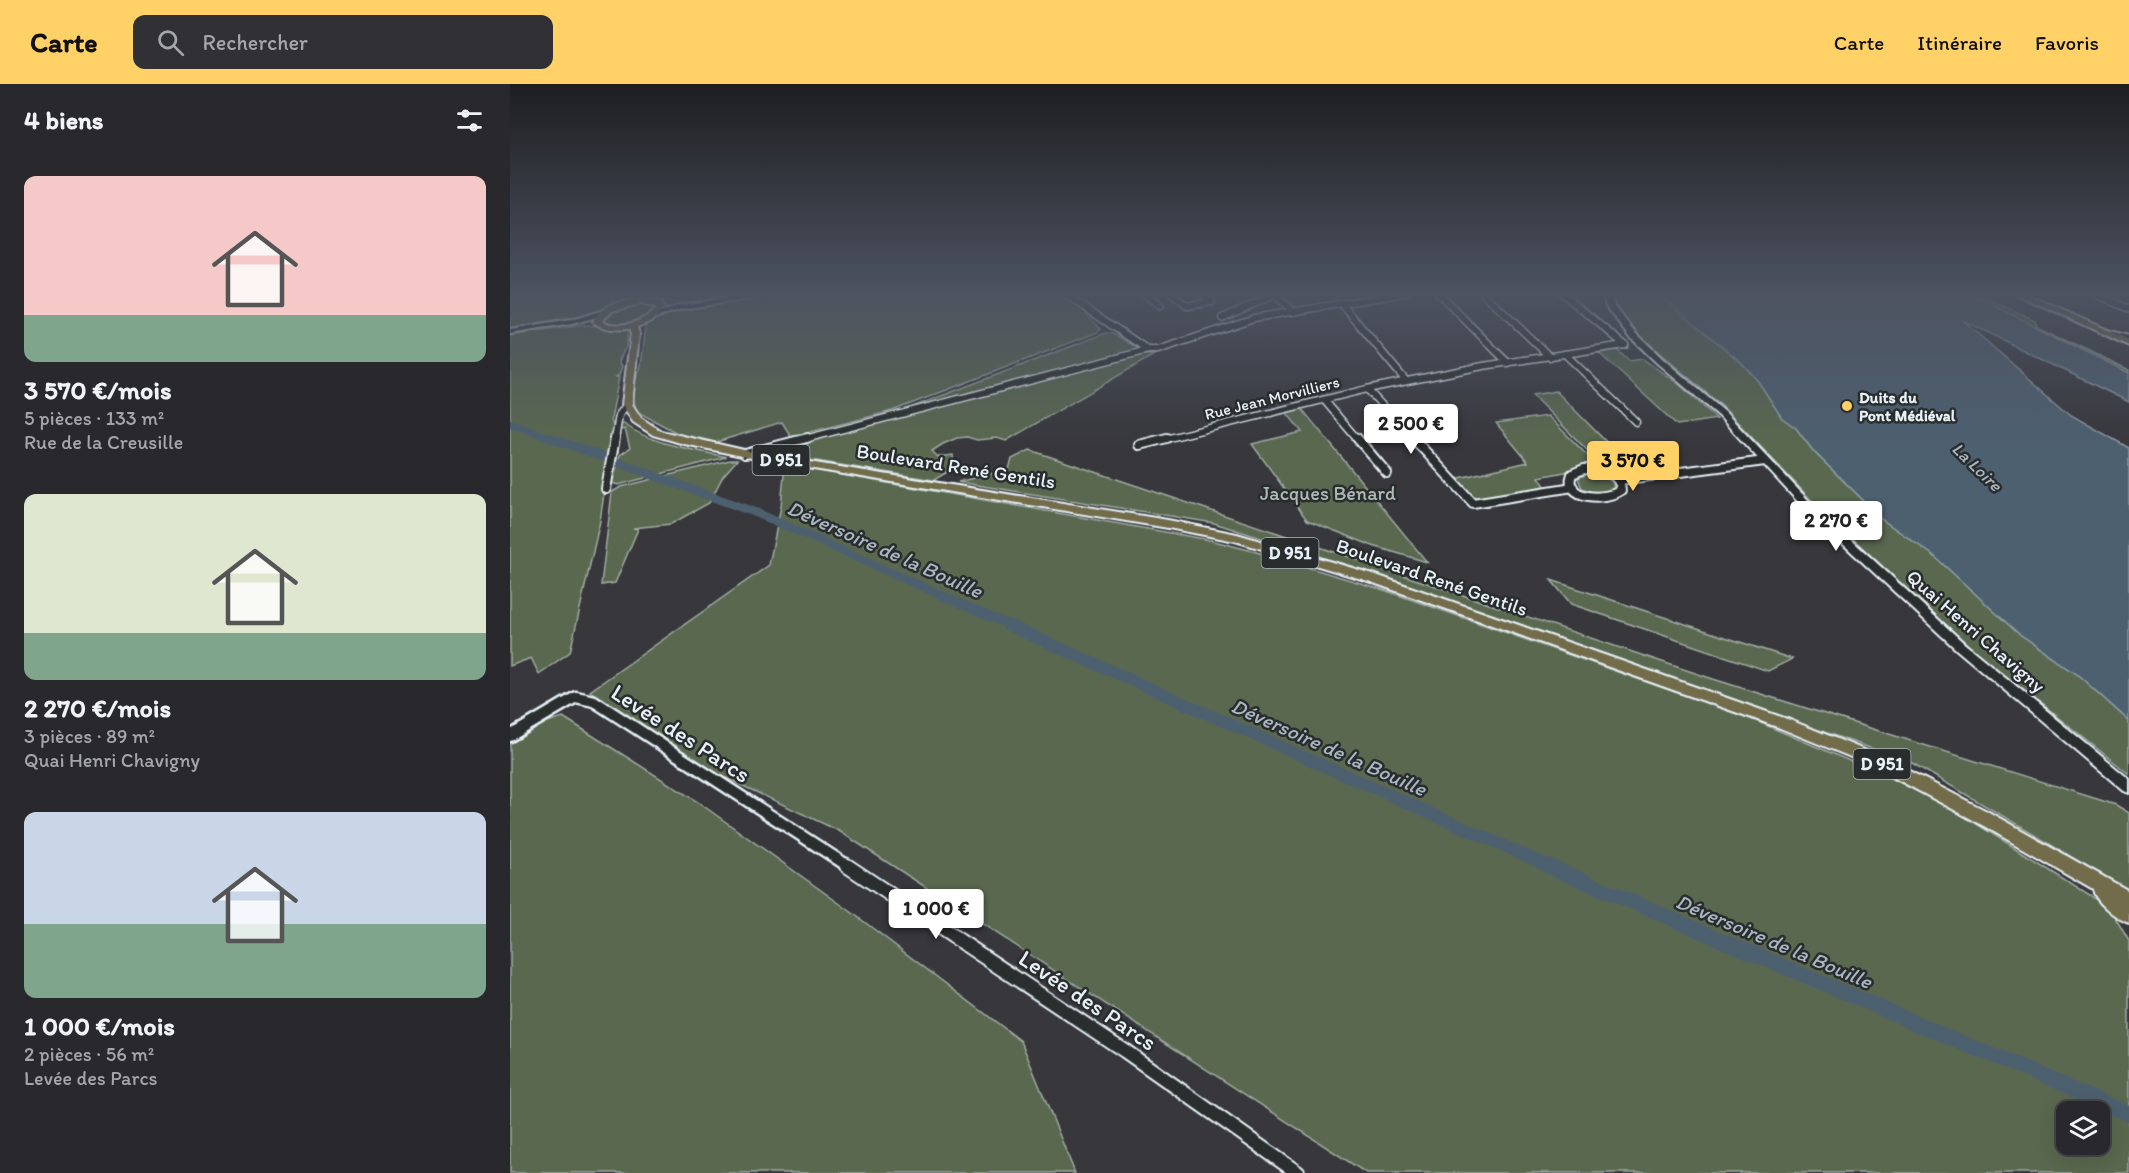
<!DOCTYPE html>
<html lang="fr">
<head>
<meta charset="utf-8">
<style>
	:root { --surface:#29292d; --page:#313135; --text:#f1f3f6; --muted:#a5a6aa; --line:#454549; --accent:#ffd166 }
	body { margin:0; font-family:Itim,sans-serif; background:var(--page); color:var(--text); height:100vh; display:flex; flex-direction:column; font-size:22px; white-space:nowrap }
	* { box-sizing:border-box; margin:0 }
	p { font-size:20px; color:var(--muted) }
	.icon { flex:none; width:33px; height:33px; fill:none; stroke:currentColor; stroke-width:2; stroke-linecap:round; stroke-linejoin:round }
	.map { position:relative; flex:1; overflow:hidden }
	.details { display:flex; flex-direction:column; background:var(--surface); width:510px }
	.details>* { flex:none }
	.buttons { position:absolute; left:1546px; top:1017px; display:grid; gap:12px }
	.buttons a { display:grid; place-items:center; width:54px; height:54px; border-radius:12px; background:var(--surface); box-shadow:0 6px 24px #0002,0 0 0 2px var(--line); font-size:30px }
	.price { position:absolute; translate:-50% -51px; padding:0 14px; border-radius:6px; background:#fff; color:#222; font-size:20px; line-height:39px; filter:drop-shadow(0 2px 3px #0008) }
	.price::after { content:''; position:absolute; left:50%; top:36px; width:18px; height:14px; margin-left:-9px; background:inherit; clip-path:polygon(0 0,100% 0,50% 100%) }
	.price.on { background:var(--accent); color:#111 }
	ul { padding:0; list-style:none }
	li { display:grid; align-content:center; gap:12px; height:318px; padding:0 24px }
	li span { display:grid; place-items:center; height:186px; border-radius:12px; color:#555 }
	li>.icon { margin-inline-start:auto }
	span .icon { width:108px; height:108px; fill:#fffc; stroke-width:1 }
	li b { font-size:26px }
	h2 { display:flex; justify-content:space-between; align-items:center; height:72px; padding:0 24px; font-size:26px }
	header { display:flex; align-items:center; gap:36px; box-sizing:border-box; height:84px; padding:0 30px; background:var(--accent); color:#111 }
	header strong { font-size:28px }
	nav { display:flex; gap:33px; margin-inline-start:auto; font-size:21px }
	.search { width:420px; height:54px; background:var(--page); display:flex; align-items:center; gap:15px; box-sizing:border-box; padding:0 21px; border-radius:12px; color:var(--muted); font-size:22px }
	main { display:flex; flex:1; min-height:0 }
	.map>svg:first-child { display:block }
</style>
</head>
<body>
<header>
<strong>Carte</strong>
<div class="search"><svg class="icon" aria-label="search" viewBox="0 0 24 24"><circle cx="10" cy="10" r="6"/><path d="M15 15l6 6"/></svg>Rechercher</div>
<nav><a>Carte</a><a>Itinéraire</a><a>Favoris</a></nav>
</header>
<main>
<section class="details">
<h2>4 biens<svg class="icon" aria-label="filters" viewBox="0 0 24 24"><path d="M4 7h16M4 17h16"/><circle cx="9" cy="7" r="2"/><circle cx="15" cy="17" r="2"/></svg></h2>
<ul>
<li><span style="background:linear-gradient(#f6c9c9 75%,#7fa58c 0)"><svg class="icon" aria-label="home" viewBox="0 0 24 24"><path d="M3 11l9-7 9 7M6 9v11h12V9"/></svg></span><div><b>3 570 €/mois</b><p>5 pièces · 133 m²</p><p>Rue de la Creusille</p></div></li>
<li><span style="background:linear-gradient(#dfe7d0 75%,#7fa58c 0)"><svg class="icon" aria-label="home" viewBox="0 0 24 24"><path d="M3 11l9-7 9 7M6 9v11h12V9"/></svg></span><div><b>2 270 €/mois</b><p>3 pièces · 89 m²</p><p>Quai Henri Chavigny</p></div></li>
<li><span style="background:linear-gradient(#c9d6e8 60%,#7fa58c 0)"><svg class="icon" aria-label="home" viewBox="0 0 24 24"><path d="M3 11l9-7 9 7M6 9v11h12V9"/></svg></span><div><b>1 000 €/mois</b><p>2 pièces · 56 m²</p><p>Levée des Parcs</p></div></li>
</ul>
</section>
<div class="map">
<svg width="1619" height="1089" viewBox="0 0 1619 1089">
	<rect width="100%" height="100%" fill="#37373c"/>
	<filter id="ink" filterUnits="userSpaceOnUse"><feTurbulence type="fractalNoise" baseFrequency=".0167" numOctaves="2"/><feDisplacementMap in="SourceGraphic" scale="12" xChannelSelector="R" yChannelSelector="G"/><feConvolveMatrix kernelMatrix="1 2 1 2 8 2 1 2 1" color-interpolation-filters="sRGB"/></filter>
	<g filter="url(#ink)">
		<g fill="#5a6850" stroke="#a1aca4" stroke-width="1.5" fill-rule="evenodd">
			<path d="M 0,209 L 126,209 L 117,217 L 83,230 L 0,245 Z"/>
			<path d="M 144,209 L 241,209 L 170,219 L 159,219 L 146,214 Z"/>
			<path d="M 293,209 L 550,209 L 567,220 L 591,245 L 588,248 L 382,327 L 281,353 L 272,338 L 203,359 L 171,351 L 126,327 L 122,305 L 131,282 L 136,242 C 154,222 262,214 293,209 Z"/>
			<path d="M 1106,209 L 1154,209 L 1205,249 L 1248,297 L 1272,334 L 1286,344 L 1304,368 L 1350,413 L 1361,428 L 1423,471 L 1511,552 L 1568,591 L 1619,637 L 1619,690 L 1466,568 L 1306,421 L 1212,322 L 1131,253 L 1104,219 L 1101,211 Z"/>
			<path d="M 1459,209 L 1466,209 L 1525,236 L 1526,241 L 1619,286 L 1619,289 Z"/>
			<path d="M 125,221 L 138,222 L 143,226 C 134,238 107,244 94,236 L 102,227 Z"/>
			<path d="M 74,241 L 114,244 L 118,247 L 116,262 L 109,277 L 112,282 L 109,291 L 105,293 L 109,293 L 101,335 L 103,342 L 114,340 C 143,361 182,365 216,373 L 108,401 L 102,399 L 110,371 L 120,364 L 115,345 L 103,348 L 90,437 L 60,568 L 29,590 L 21,574 L 0,582 L 0,252 Z"/>
			<path d="M 596,249 L 603,250 L 632,266 L 392,327 Z"/>
			<path d="M 1106,265 L 1119,277 L 1133,275 L 1171,302 L 1207,335 L 1167,341 L 1088,268 Z"/>
			<path d="M 633,271 L 644,271 L 496,357 L 487,354 L 467,356 L 457,353 L 447,354 L 433,360 L 422,367 L 428,373 L 443,371 L 444,384 L 424,396 L 282,373 L 278,362 Z"/>
			<path d="M 1046,307 L 1126,388 L 1119,390 L 1094,383 L 1022,311 Z"/>
			<path d="M 792,325 L 917,478 L 863,462 L 797,436 L 742,360 L 792,348 L 776,328 Z"/>
			<path d="M 1038,332 L 1084,378 L 1082,380 L 1071,381 L 1055,388 L 1029,393 L 1037,405 L 969,415 L 963,413 L 945,395 L 1018,378 L 986,339 Z"/>
			<path d="M 520,366 L 1203,595 L 1606,721 L 1619,729 L 1619,810 L 1537,758 L 1402,679 L 1026,546 L 869,491 L 704,439 L 448,398 L 499,385 L 502,375 Z"/>
			<path d="M 220,376 L 227,376 L 213,392 L 199,419 L 161,440 L 123,444 L 128,445 L 105,499 L 91,501 L 102,408 L 111,403 Z"/>
			<path d="M 275,381 L 700,456 L 743,467 L 874,506 L 1239,634 L 1389,698 L 1446,727 L 1580,811 L 1603,830 L 1619,857 L 1619,1089 L 856,1089 L 329,747 L 197,685 L 80,607 L 259,481 L 271,422 ZM 1557,1028 L 1590,1028 L 1590,1060 L 1557,1060 Z"/>
			<path d="M 1087,388 L 1102,395 L 1104,405 L 1087,410 L 1072,404 L 1068,394 L 1078,389 Z"/>
			<path d="M 1041,496 L 1282,575 L 1258,587 L 1061,520 Z"/>
			<path d="M 53,633 L 188,718 L 340,827 L 511,957 L 565,1089 L 0,1089 L 0,650 Z"/>
		</g>
		<path fill="#4e6070" stroke="#8c9aa6" stroke-width="1.5" d="M 1148,209 L 1459,209 L 1619,289 L 1619,318 L 1452,236 L 1561,331 L 1619,364 L 1619,637 L 1568,591 L 1511,552 L 1423,471 L 1361,428 L 1350,413 L 1304,368 L 1286,344 L 1272,334 L 1248,297 L 1232,279 Z"/>
		<g fill="none" stroke-linecap="round" stroke-linejoin="round">
			<path stroke="#8c9aa6" stroke-width="2" d="M 102,218 L 106,209"/>
			<path stroke="#4e6070" stroke-width="8" d="M 0,339 L 45,356"/>
			<path stroke="#4e6070" stroke-width="9" d="M 41,354 L 247,429 L 501,542"/>
			<path stroke="#4e6070" stroke-width="12" d="M 498,541 L 1039,782"/>
			<path stroke="#4e6070" stroke-width="15" d="M 1036,781 L 1619,1030"/>
			<defs>
				<g id="street-far3">
					<path d="M 554,209 L 638,266"/>
					<path d="M 634,209 L 650,222"/>
					<path d="M 661,209 L 677,222 L 702,218 L 691,209"/>
					<path d="M 762,209 L 784,228"/>
					<path d="M 928,209 L 998,279"/>
					<path d="M 973,209 L 1040,273"/>
					<path d="M 1052,209 L 1115,261"/>
					<path d="M 1584,209 L 1619,225"/>
					<path d="M 832,220 L 896,297"/>
					<path d="M 712,234 L 764,211"/>
					<path d="M 1055,270 L 1126,338"/>
					<path d="M 857,305 L 904,356"/>
					<path d="M 814,316 L 848,356"/>
					<path d="M 105,356 L 109,331 L 117,320"/>
					<path d="M 291,356 L 638,266 L 648,266 L 744,234 L 896,209"/>
					<path d="M 651,356 L 857,305 L 973,282 L 1115,261"/>
				</g>
				<g id="street-far2">
					<path d="M 847,354 L 877,389"/>
					<path d="M 903,354 L 963,419 L 1063,403"/>
					<path d="M 629,361 L 657,354"/>
					<path d="M 235,370 L 297,354"/>
					<path d="M 1074,385 C 1089,385 1110,388 1111,406 C 1097,417 1052,416 1062,390 Z"/>
					<path d="M 1109,396 L 1255,377"/>
					<path d="M 96,405 L 105,354"/>
				</g>
				<path id="street-far1" d="M 0,652 L 66,613 L 84,617 L 338,782"/>
				<path id="street" d="M 336,781 L 615,967 L 788,1089"/>
				<g id="secondary">
					<path d="M 252,209 L 272,209 L 268,211 L 171,225 L 142,235 L 138,233 L 170,221 Z"/>
					<path d="M 1092,209 L 1100,209 L 1104,222 L 1126,249 L 1153,275 L 1215,328 L 1298,416 L 1455,560 L 1619,695 L 1619,709 L 1614,707 L 1447,566 L 1290,420 L 1209,332 L 1147,279 L 1120,253 L 1096,222 Z"/>
					<path d="M 94,226 L 97,226 L 97,230 L 62,240 L 0,250 L 0,246 L 61,236 Z"/>
					<path d="M 1588,244 L 1619,252 L 1619,256 L 1588,248 Z"/>
				</g>
				<g id="primary">
					<path d="M 1504,209 L 1515,209 L 1619,256 L 1619,262 Z"/>
					<path d="M 131,216 L 151,218 L 154,224 L 142,237 L 127,243 L 129,250 L 122,320 L 131,334 L 151,347 L 256,371 L 658,436 L 727,450 L 866,491 L 1280,636 L 1372,673 L 1477,727 L 1619,807 L 1619,839 C 1607,835 1584,817 1583,805 L 1465,737 L 1360,681 L 1270,644 L 858,497 L 725,457 L 658,444 L 256,377 L 174,360 L 143,351 L 123,338 L 112,320 L 121,250 L 119,245 C 106,246 93,246 83,238 C 90,219 113,217 131,216 ZM 131,220 L 146,224 C 134,239 108,245 92,237 L 102,227 Z"/>
				</g>
			</defs>
			<use href="#street-far3" stroke="#e8f1f8" stroke-width="9"/>
			<use href="#street-far2" stroke="#e8f1f8" stroke-width="12"/>
			<use href="#street-far1" stroke="#e8f1f8" stroke-width="15"/>
			<use href="#street" stroke="#e8f1f8" stroke-width="17"/>
			<use href="#secondary" stroke="#e8f1f8" stroke-width="4"/>
			<use href="#primary" stroke="#e8f1f8" stroke-width="4"/>
			<use href="#street-far3" stroke="#2a2d2e" stroke-width="6"/>
			<use href="#street-far2" stroke="#2a2d2e" stroke-width="8"/>
			<use href="#street-far1" stroke="#2a2d2e" stroke-width="10"/>
			<use href="#street" stroke="#2a2d2e" stroke-width="13"/>
			<use href="#secondary" fill="#2a2d2e" fill-rule="evenodd"/>
			<use href="#primary" fill="#726c4b" fill-rule="evenodd"/>
		</g>
	</g>
	<linearGradient id="sky" x2="0" y2="1"><stop stop-color="#1e1e21"/><stop offset="0.58" stop-color="#4d5361"/><stop offset="1" stop-color="#4d5361" stop-opacity="0"/></linearGradient>
	<rect width="1619" height="362" fill="url(#sky)"/>
	<circle fill="#ffd166" stroke="#2a2d2e" stroke-width="2" cx="1337" cy="322" r="6"/>
	<g text-anchor="middle" dominant-baseline="central" stroke-width="5" stroke-linejoin="round" paint-order="stroke">
		<g font-size="16" font-weight="bold" fill="#e8f1f8" stroke="#2a2d2e" text-anchor="start">
			<text x="1349" y="313">Duits du<tspan x="1349" dy="18">Pont Médiéval</tspan></text>
		</g>
		<g font-size="16" fill="#e8f1f8" stroke="#2a2d2e">
			<text transform="translate(762 314) rotate(-14)">Rue Jean Morvilliers</text>
		</g>
		<g fill="#2a2d2e" stroke="#afb6bb" stroke-width="1.5">
			<rect x="242.5" y="361" width="57" height="30" rx="4.5"/>
			<rect x="751.5" y="454" width="57" height="30" rx="4.5"/>
			<rect x="1343.5" y="665" width="57" height="30" rx="4.5"/>
		</g>
		<g font-size="18" font-weight="bold" fill="#e8f1f8">
			<text x="271" y="376">D 951</text>
			<text x="780" y="469">D 951</text>
			<text x="1372" y="680">D 951</text>
		</g>
		<g font-size="18" font-style="italic" fill="#aab7c2" stroke="#2a2d2e">
			<text transform="translate(1467 383) rotate(44)">La Loire</text>
		</g>
		<g font-size="20" fill="#e8f1f8" stroke="#2a2d2e">
			<text transform="translate(446 382) rotate(9)">Boulevard René Gentils</text>
			<text transform="translate(922 493) rotate(19)">Boulevard René Gentils</text>
			<text transform="translate(1466 547) rotate(41)">Quai Henri Chavigny</text>
		</g>
		<g font-size="20" fill="#afbab5" stroke="#2a2d2e">
			<text x="818" y="409">Jacques Bénard</text>
		</g>
		<g font-size="21" font-style="italic" fill="#aab7c2" stroke="#2a2d2e">
			<text transform="translate(375 465) rotate(24)">Déversoire de la Bouille</text>
			<text transform="translate(819 663) rotate(24)">Déversoire de la Bouille</text>
			<text transform="translate(1264 857) rotate(23)">Déversoire de la Bouille</text>
		</g>
		<g font-size="24" fill="#e8f1f8" stroke="#2a2d2e">
			<text transform="translate(171 649) rotate(33)">Levée des Parcs</text>
			<text transform="translate(578 916) rotate(34)">Levée des Parcs</text>
		</g>
	</g>
</svg>
<div class="buttons">
<a><svg class="icon" aria-label="layers" viewBox="0 0 24 24"><path d="M12 4l9 5-9 5-9-5zM3 14l9 5 9-5"/></svg></a>
</div>
<b class="price" style="left:901px;top:371px">2 500 €</b>
<b class="price on" style="left:1123px;top:408px">3 570 €</b>
<b class="price" style="left:1326px;top:468px">2 270 €</b>
<b class="price" style="left:426px;top:856px">1 000 €</b>
</div>
</main>
</body>
</html>
